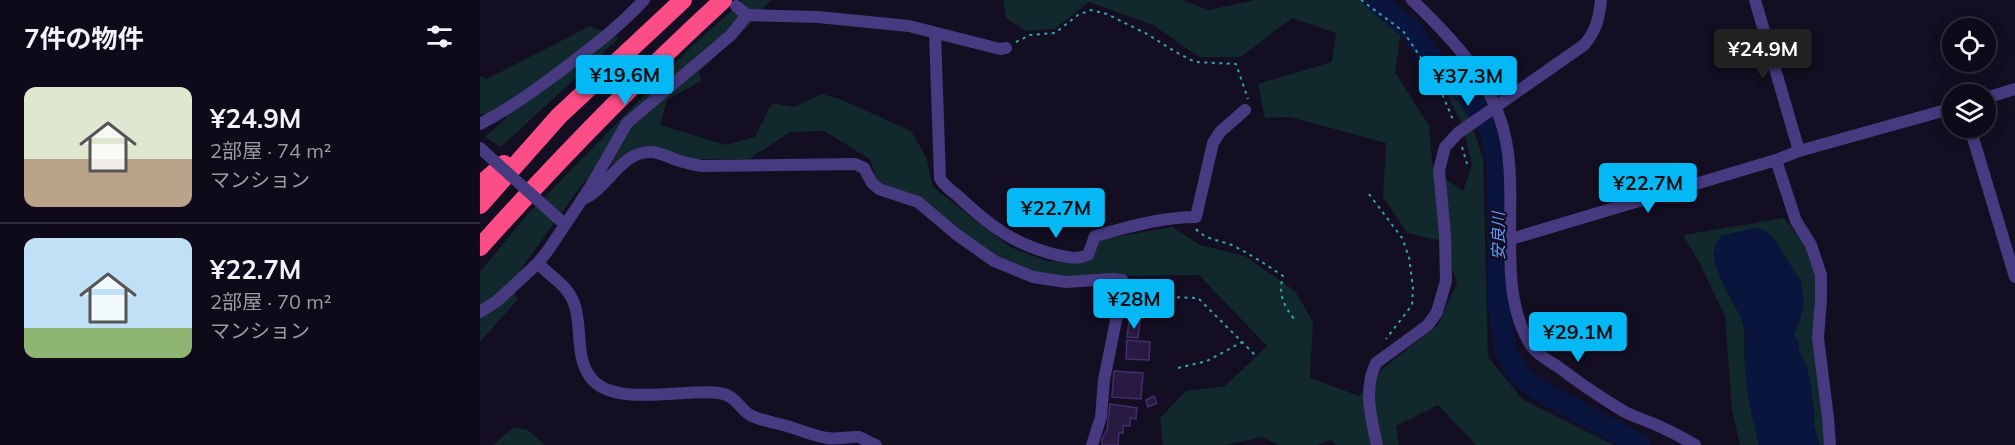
<!DOCTYPE html>
<html lang="ja">
<head>
<meta charset="utf-8">
<style>
	:root { --surface:#0f0a1a; --page:#1d1827; --text:#f1f3f6; --muted:#9b9aa2; --line:#2f2b39; --accent:#04b8f5 }
	body { margin:0; font-family:Mulish,"Noto Sans JP",sans-serif; background:var(--page); color:var(--text); height:100vh; display:flex; flex-direction:column; font-size:22px; white-space:nowrap }
	* { box-sizing:border-box; margin:0 }
	p { font-size:20px; color:var(--muted) }
	.icon { flex:none; width:33px; height:33px; fill:none; stroke:currentColor; stroke-width:2; stroke-linecap:round; stroke-linejoin:round }
	.map { position:relative; flex:1; overflow:hidden }
	.sheet { display:flex; flex-direction:column; background:var(--surface); width:480px }
	.sheet>* { flex:none }
	.buttons { position:absolute; left:1462px; top:18px; display:grid; gap:12px }
	.buttons a { display:grid; place-items:center; width:54px; height:54px; border-radius:50%; background:var(--surface); box-shadow:0 3px 15px #0003,0 0 0 2px var(--line); font-size:30px }
	.price { position:absolute; translate:-50% -51px; padding:0 14px; border-radius:6px; background:var(--accent); color:#111; font-size:20px; line-height:39px; filter:drop-shadow(0 2px 3px #0008) }
	.price::after { content:''; position:absolute; left:50%; top:36px; width:18px; height:14px; margin-left:-9px; background:inherit; clip-path:polygon(0 0,100% 0,50% 100%) }
	.price.selected { background:#222; color:#fff }
	ul { padding:0; list-style:none }
	li { display:flex; align-items:center; gap:18px; height:150px; padding:0 24px }
	li+li { border-top:2px solid var(--line) }
	li span { display:grid; place-items:center; flex:none; width:168px; height:120px; border-radius:12px; color:#555 }
	li>.icon { margin-inline-start:auto }
	span .icon { width:72px; height:72px; fill:#fffc; stroke-width:1 }
	li b { font-size:26px }
	h2 { display:flex; justify-content:space-between; align-items:center; height:72px; padding:0 24px; font-size:26px }
	main { display:flex; flex:1; min-height:0 }
	.map>svg:first-child { display:block }
</style>
</head>
<body>
<main>
<section class="sheet">
<h2>7件の物件<svg class="icon" aria-label="filters" viewBox="0 0 24 24"><path d="M4 7h16M4 17h16"/><circle cx="9" cy="7" r="2"/><circle cx="15" cy="17" r="2"/></svg></h2>
<ul>
<li><span style="background:linear-gradient(#dfe7d0 60%,#b9a48a 0)"><svg class="icon" aria-label="home" viewBox="0 0 24 24"><path d="M3 11l9-7 9 7M6 9v11h12V9"/></svg></span><div><b>¥24.9M</b><p>2部屋 · 74 m²</p><p>マンション</p></div></li>
<li><span style="background:linear-gradient(#bfe0f5 75%,#8fb573 0)"><svg class="icon" aria-label="home" viewBox="0 0 24 24"><path d="M3 11l9-7 9 7M6 9v11h12V9"/></svg></span><div><b>¥22.7M</b><p>2部屋 · 70 m²</p><p>マンション</p></div></li>
</ul>
</section>
<div class="map">
<svg width="1535" height="445" viewBox="0 0 1535 445">
	<rect width="100%" height="100%" fill="#140e22"/>
	<g fill="#11282c">
		<path d="M 263,0 L 292,0 L 281,10 L 275,20 L 219,72 L 221,81 L 187,100 L 180,125 L 246,145 L 275,137 L 292,103 L 314,107 L 342,94 L 360,99 L 431,131 L 446,157 L 453,187 L 530,247 L 567,261 L 604,263 L 614,256 L 618,240 L 692,227 L 720,245 L 765,256 L 815,291 L 833,322 L 830,378 L 879,396 L 902,369 L 958,325 L 977,283 L 962,241 L 927,233 L 903,196 L 906,143 L 810,117 L 785,118 L 778,84 L 852,62 L 856,33 L 812,18 L 761,57 L 719,57 L 673,25 L 609,2 L 575,29 L 546,31 L 526,18 L 523,0 L 703,0 L 728,10 L 776,0 L 878,0 L 921,32 L 915,72 L 949,126 L 953,170 L 983,191 L 992,165 L 983,126 L 963,87 L 987,109 L 1003,158 L 1008,357 L 1043,400 L 1134,445 L 996,445 L 958,405 L 916,426 L 919,445 L 856,445 L 851,440 L 837,445 L 798,445 L 782,437 L 745,445 L 683,445 L 680,418 L 706,391 L 745,386 L 787,346 L 719,275 L 583,277 L 552,272 L 516,257 L 436,195 L 397,182 L 390,159 L 344,131 L 310,132 L 269,159 L 215,159 L 155,150 L 104,182 L 33,280 L 37,300 L 0,342 L 0,272 L 46,216 L 212,46 Z"/>
		<path d="M 110,26 L 139,38 L 21,147 L 5,137 L 27,117 L 0,114 L 0,76 L 7,79 Z"/>
		<path d="M 1304,218 L 1329,250 L 1336,283 L 1332,341 L 1344,391 L 1342,416 L 1346,445 L 1340,445 L 1334,426 L 1334,409 L 1326,365 L 1319,351 L 1319,340 L 1315,338 L 1315,332 L 1320,320 L 1321,282 L 1307,261 L 1275,228 L 1241,236 L 1235,247 L 1234,257 L 1246,290 L 1261,317 L 1264,327 L 1265,368 L 1279,445 L 1260,445 L 1252,410 L 1245,316 L 1219,262 L 1203,235 Z"/>
		<path d="M 34,427 L 48,430 L 65,445 L 13,445 Z"/>
	</g>
	<path fill="#0a153e" d="M 1275,228 L 1285,231 L 1293,237 L 1321,282 L 1324,303 L 1320,320 L 1315,332 L 1315,338 L 1319,340 L 1319,351 L 1326,365 L 1331,384 L 1334,426 L 1340,445 L 1279,445 C 1272,420 1267,393 1265,367 C 1264,351 1268,331 1261,317 C 1253,299 1237,277 1234,257 C 1233,250 1237,242 1241,236 Z"/>
	<g fill="none" stroke-linecap="round" stroke-linejoin="round">
		<path stroke="#0a153e" stroke-width="22" d="M 895,0 L 930,29 L 955,64 L 977,81 L 1011,130 L 1018,168 L 1019,307 L 1026,353 L 1040,376 L 1062,392 L 1160,445"/>
	</g>
	<g fill="#291a42" stroke="#442d6e" stroke-width="1.5">
		<path d="M 649,321 L 660,322 L 658,338 L 647,337 Z"/>
		<path d="M 647,340 L 670,342 L 669,360 L 646,359 Z"/>
		<path d="M 634,371 L 663,373 L 661,399 L 632,397 Z"/>
		<path d="M 674,396 L 677,403 L 668,407 L 666,400 Z"/>
		<path d="M 630,404 L 657,408 L 656,419 L 650,418 L 650,426 L 643,426 L 643,433 L 639,432 L 638,445 L 622,445 L 622,439 L 627,430 Z"/>
	</g>
	<g fill="none" stroke-linecap="round" stroke-linejoin="round">
		<g stroke="#30a5b1" stroke-width="2" stroke-dasharray="3 4.5" stroke-linecap="butt">
			<path d="M 881,0 L 923,31 L 957,82 L 974,122"/>
			<path d="M 536,42 L 550,35 L 575,33 L 598,15 L 611,10 L 627,14 L 667,34 L 694,51 L 715,62 L 756,64 L 768,99"/>
			<path d="M 982,147 L 987,164"/>
			<path d="M 889,194 L 922,238 L 929,257 L 933,288 L 932,305 L 906,339"/>
			<path d="M 716,229 C 725,240 741,240 754,246 C 771,255 787,265 803,276 C 798,294 803,304 814,319"/>
			<path d="M 652,296 L 718,298 L 775,355"/>
			<path d="M 698,368 L 727,361 L 762,342"/>
		</g>
		<g stroke="#473a80" stroke-width="12">
			<path d="M 932,0 C 973,39 1015,83 1026,141 C 1039,205 1015,292 1052,347 C 1058,355 1069,361 1077,366 C 1098,382 1123,399 1145,412 C 1157,418 1171,422 1183,428 C 1194,433 1205,439 1215,445"/>
			<path d="M 1275,0 L 1319,151"/>
			<path d="M 267,15 L 338,17 L 429,26 L 520,49 L 526,48"/>
			<path d="M 455,33 L 460,178 C 464,187 472,190 479,197 C 510,226 535,245 577,255 C 589,257 596,260 608,255 L 615,236 C 648,227 682,217 716,217 L 733,143 L 740,132 L 765,110"/>
			<path d="M 1506,98 L 1535,89"/>
			<path d="M 0,124 C 29,109 55,90 82,70 C 112,47 138,28 164,0"/>
			<path d="M 1490,128 L 1535,277"/>
			<path d="M 1296,160 L 1316,221 L 1331,245 L 1341,275 L 1341,299 L 1338,338 L 1348,418 L 1350,445"/>
			<path d="M 103,199 C 127,190 141,150 172,152 C 183,153 193,160 204,162 C 210,164 216,165 222,166 L 375,164 L 384,168 L 392,183 L 399,189 L 438,202 L 476,234 L 514,261 L 553,277 L 586,282 L 632,279 L 642,280 L 643,286 L 624,380 L 621,417 L 612,445"/>
			<path d="M 1031,239 L 1296,160 L 1319,151 L 1473,108"/>
			<path d="M 58,263 C 70,277 87,284 94,303 C 103,327 94,356 111,378 C 134,408 206,388 239,393 C 257,395 260,411 272,416 C 283,421 296,423 307,426 C 320,430 334,436 347,438 C 357,440 369,436 379,437 C 384,439 391,443 396,445"/>
			<path d="M 0,312 L 17,301 L 58,263 L 69,249 L 111,186 L 147,123 L 251,35 L 267,15 L 256,6"/>
			<path d="M 897,445 C 891,417 883,390 896,363 L 948,325 L 957,312 L 966,281 L 965,235 L 959,170 L 965,147 L 978,133 L 1104,45 C 1116,31 1119,19 1121,0"/>
		</g>
		<g stroke="#fc4d86" stroke-width="18">
			<path d="M 0,185 L 24,164"/>
			<path d="M 0,205 L 79,116 L 203,0"/>
			<path d="M 0,247 C 77,161 158,78 243,0"/>
		</g>
		<path stroke="#473a80" stroke-width="12" d="M 0,148 L 81,221"/>
	</g>
	<g text-anchor="middle" dominant-baseline="central" stroke-width="4.5" stroke-linejoin="round" paint-order="stroke">
		<g font-size="16" font-style="italic" fill="#609bfc" stroke="#140e22">
			<text transform="translate(1018 236) rotate(-90)">安良川</text>
		</g>
	</g>
</svg>
<div class="buttons">
<a><svg class="icon" aria-label="locate" viewBox="0 0 24 24"><circle cx="12" cy="12" r="6"/><path d="M12 2v4M12 18v4M2 12h4M18 12h4"/></svg></a>
<a><svg class="icon" aria-label="layers" viewBox="0 0 24 24"><path d="M12 4l9 5-9 5-9-5zM3 14l9 5 9-5"/></svg></a>
</div>
<b class="price selected" style="left:1283px;top:80px">¥24.9M</b>
<b class="price" style="left:145px;top:106px">¥19.6M</b>
<b class="price" style="left:988px;top:107px">¥37.3M</b>
<b class="price" style="left:1168px;top:214px">¥22.7M</b>
<b class="price" style="left:576px;top:239px">¥22.7M</b>
<b class="price" style="left:654px;top:330px">¥28M</b>
<b class="price" style="left:1098px;top:363px">¥29.1M</b>
</div>
</main>
</body>
</html>
